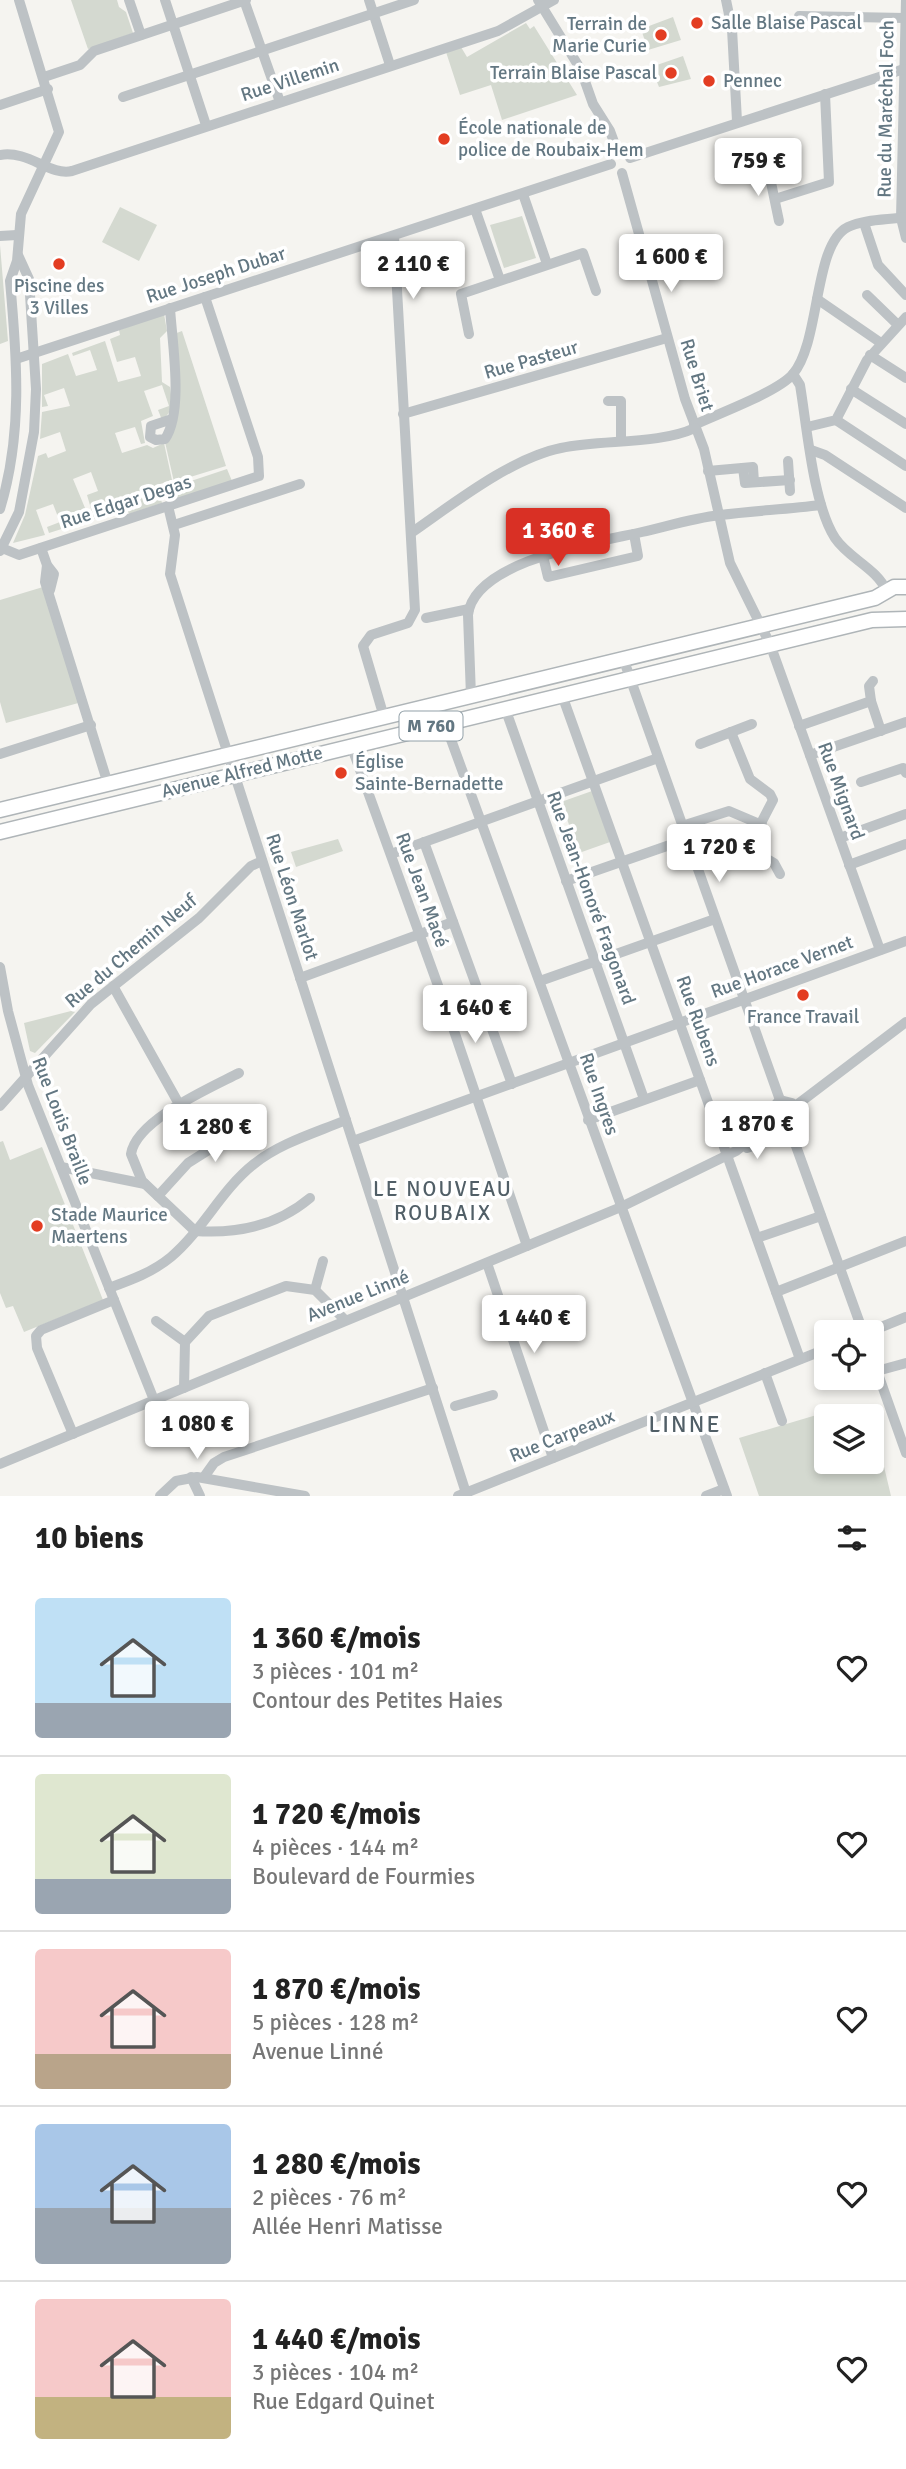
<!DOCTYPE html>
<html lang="fr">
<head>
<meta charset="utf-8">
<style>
	:root { --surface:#fff; --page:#f2f2f2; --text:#222; --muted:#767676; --line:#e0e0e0; --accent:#d93025 }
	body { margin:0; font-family:Signika,sans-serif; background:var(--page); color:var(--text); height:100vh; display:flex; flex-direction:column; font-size:26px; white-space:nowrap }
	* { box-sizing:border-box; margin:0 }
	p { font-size:23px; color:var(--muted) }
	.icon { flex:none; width:38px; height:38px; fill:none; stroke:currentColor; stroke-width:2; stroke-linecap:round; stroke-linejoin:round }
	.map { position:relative; height:1496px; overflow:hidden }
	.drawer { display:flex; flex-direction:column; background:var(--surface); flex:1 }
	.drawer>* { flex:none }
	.tools { position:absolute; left:814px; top:1320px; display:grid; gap:14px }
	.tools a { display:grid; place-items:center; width:70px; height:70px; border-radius:7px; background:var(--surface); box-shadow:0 4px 10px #0003; font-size:35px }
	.price { position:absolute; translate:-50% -60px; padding:0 16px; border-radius:7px; background:#fff; color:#222; font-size:23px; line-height:46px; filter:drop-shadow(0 2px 4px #0008) }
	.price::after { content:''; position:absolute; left:50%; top:42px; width:21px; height:16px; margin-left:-10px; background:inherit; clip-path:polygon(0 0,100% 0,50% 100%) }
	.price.current { background:var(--accent); color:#fff }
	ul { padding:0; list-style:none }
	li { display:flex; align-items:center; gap:21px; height:175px; padding:0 35px }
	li+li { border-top:2px solid var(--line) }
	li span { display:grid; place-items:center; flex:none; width:196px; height:140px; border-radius:7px; color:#555 }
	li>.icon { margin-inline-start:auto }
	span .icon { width:84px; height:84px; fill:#fffc; stroke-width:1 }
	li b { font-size:30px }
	h2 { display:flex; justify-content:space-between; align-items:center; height:84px; padding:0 35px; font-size:30px }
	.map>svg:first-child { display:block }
</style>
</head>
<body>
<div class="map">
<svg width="906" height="1496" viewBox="0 0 906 1496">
	<rect width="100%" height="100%" fill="#f5f4f0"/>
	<g fill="#d4d9d0">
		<path d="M 71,0 L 117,0 L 119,7 L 126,12 L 133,33 L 88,49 Z"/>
		<path d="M 673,17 L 681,40 L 648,50 L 641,29 Z"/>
		<path d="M 526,23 L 530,29 L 534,26 L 577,95 L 502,120 L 491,85 L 460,95 L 446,52 L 461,47 L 467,57 Z"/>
		<path d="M 683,56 L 691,79 L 659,87 L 651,67 Z"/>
		<path d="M 120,207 L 157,225 L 139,261 L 102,242 Z"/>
		<path d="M 522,216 L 536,258 L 504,268 L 490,225 Z"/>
		<path d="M 0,245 L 8,341 L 0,344 Z"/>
		<path d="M 164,314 L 167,331 L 160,338 L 162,382 L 170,387 C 172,401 174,411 162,420 L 158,410 L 169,406 L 162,385 L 144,391 L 153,416 L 141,421 L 145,443 L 141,444 L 135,427 L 115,433 L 122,453 L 147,445 L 153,448 L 164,443 L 172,480 L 157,485 L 162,503 L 129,514 L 127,508 L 94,519 L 87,495 L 98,491 L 91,472 L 73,479 L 90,520 L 49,533 L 47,527 L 60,522 L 53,504 L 36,510 L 45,535 L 13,543 L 25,515 L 38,456 L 46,453 L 48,458 L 66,451 L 60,432 L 40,439 L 42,412 L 70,406 L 64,388 L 44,395 L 48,406 L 42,407 L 42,364 L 68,354 L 76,376 L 97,370 L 90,350 L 73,356 L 72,353 L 105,341 L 118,382 L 141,376 L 135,357 L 117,362 L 110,339 L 120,335 L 119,330 Z"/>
		<path d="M 182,331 L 226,466 L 174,482 L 165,442 L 170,436 L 174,334 Z"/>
		<path d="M 227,469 L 232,481 L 170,501 L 168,496 L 178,492 L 176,486 Z"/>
		<path d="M 43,587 L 82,702 L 6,723 L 0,702 L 0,600 Z"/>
		<path d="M 592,791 L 610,842 L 579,853 L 561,802 Z"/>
		<path d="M 338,839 L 343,851 L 296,867 L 291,852 Z"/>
		<path d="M 71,1011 L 75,1012 L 35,1053 L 30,1051 L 24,1023 Z"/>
		<path d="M 3,1141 L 10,1160 L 42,1147 L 103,1300 L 24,1332 L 13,1306 L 6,1308 L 0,1293 L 0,1142 Z"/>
		<path d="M 850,1405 L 854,1416 L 826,1416 L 826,1461 L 872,1461 L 872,1416 L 891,1496 L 759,1496 L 739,1438 Z"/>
	</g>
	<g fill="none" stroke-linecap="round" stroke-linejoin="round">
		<defs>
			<g id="major">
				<path d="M 0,810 L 875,598 L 894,587 L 906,587"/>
				<path d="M 0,832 L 872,620 L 906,619"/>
			</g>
		</defs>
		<use href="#major" stroke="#afb5b8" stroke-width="17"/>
		<g stroke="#bdc2c5" stroke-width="10">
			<path d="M 129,0 L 141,35"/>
			<path d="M 165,0 L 206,125"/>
			<path d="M 244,0 L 280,102"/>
			<path d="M 369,0 L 390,65"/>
			<path d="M 538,0 L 581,70 L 593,104 L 610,131 L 618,153"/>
			<path d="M 726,0 L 732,29 L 737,121"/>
			<path d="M 906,0 L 901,218 L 906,238"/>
			<path d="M 799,16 L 905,18"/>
			<path d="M 44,77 L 80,65 L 94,51 L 246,0"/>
			<path d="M 123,97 L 414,0"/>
			<path d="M 0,105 L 48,89"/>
			<path d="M 0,155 C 29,150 49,176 72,171 L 498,31 L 554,0"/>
			<path d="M 630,158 L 904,69"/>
			<path d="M 768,168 L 779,221"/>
			<path d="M 622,173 L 685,399 L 704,449 L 730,563 L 770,644 L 880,950"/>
			<path d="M 523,194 L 547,264"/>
			<path d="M 775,199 L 829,182 L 825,94"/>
			<path d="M 475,209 L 500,280"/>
			<path d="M 864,223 L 878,265 L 906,295"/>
			<path d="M 0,236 L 17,235"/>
			<path d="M 867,295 L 898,325"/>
			<path d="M 817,299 L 881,343"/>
			<path d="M 170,308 C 172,342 184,411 165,439 L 156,440 L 150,437 L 151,426 L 172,419"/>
			<path d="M 469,334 L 461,294 L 583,253 L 596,291"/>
			<path d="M 870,355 L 906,378"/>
			<path d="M 16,359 L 611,164"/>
			<path d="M 793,374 L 800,385 C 807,427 813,504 835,538 C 849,559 877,568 887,592"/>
			<path d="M 851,389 L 906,424"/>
			<path d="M 608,401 L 621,401 L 621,440"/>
			<path d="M 403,414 L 667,338"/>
			<path d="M 836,420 L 906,466"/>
			<path d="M 694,425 C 717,414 778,392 793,374 C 821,341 813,244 848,227 C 865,219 888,220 906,217"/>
			<path d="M 807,427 L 836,420 L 867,360 L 906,317"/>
			<path d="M 811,450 L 825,455 L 906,508"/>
			<path d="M 788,461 L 790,491"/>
			<path d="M 743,468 L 745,483 L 790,480"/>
			<path d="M 708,471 L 753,467 L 754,482"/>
			<path d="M 168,506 L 175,535 L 170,574 L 467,1496"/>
			<path d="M 0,509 C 23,434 17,358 10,281 L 17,261 L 21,214 L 59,132 L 19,0"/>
			<path d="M 174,525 L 300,484"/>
			<path d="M 411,533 C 453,504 511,458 561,448 C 602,439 658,445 695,428"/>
			<path d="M 2,548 L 19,555 L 259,476 L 258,457 L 205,297"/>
			<path d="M 41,548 L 47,565 L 54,574 L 50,590"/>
			<path d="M 0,551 L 19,512 L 34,432 L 36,389 L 29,279 L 18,255"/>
			<path d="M 543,556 L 548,577 L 638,556 L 634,534"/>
			<path d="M 47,565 L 45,582 L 108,784"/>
			<path d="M 426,618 L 469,609"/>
			<path d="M 623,658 L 780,1100"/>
			<path d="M 562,695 L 800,1359"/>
			<path d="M 471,696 L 468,615 C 474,560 599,542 642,532 C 668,526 694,518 720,515 C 754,511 788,509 821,505"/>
			<path d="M 871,701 L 881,731"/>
			<path d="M 438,704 L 727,1496"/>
			<path d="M 505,708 L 644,1099"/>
			<path d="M 384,717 L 363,646 L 371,635 L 408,623 L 415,610 L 394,236"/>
			<path d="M 799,726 L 871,701 L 869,686 L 873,681"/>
			<path d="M 731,732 L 750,779 L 770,794 L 773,800 L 748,848 L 774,863 L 780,874"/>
			<path d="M 700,744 L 752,724"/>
			<path d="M 351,745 L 449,1016 L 527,1246"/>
			<path d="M 0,754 L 91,725"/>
			<path d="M 810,755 L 906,722"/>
			<path d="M 861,782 L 903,768 L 906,773"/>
			<path d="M 682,826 L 729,811 L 762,825"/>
			<path d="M 840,838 L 906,814"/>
			<path d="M 424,842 L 512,1084"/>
			<path d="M 391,854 L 658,758"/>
			<path d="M 849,865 L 906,844"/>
			<path d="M 566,881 L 687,839"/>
			<path d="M 0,967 L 8,1011 L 28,1085 L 154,1400"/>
			<path d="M 300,978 L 453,922"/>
			<path d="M 540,981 L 715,919"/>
			<path d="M 113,986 L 179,1104"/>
			<path d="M 449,1016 L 482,1003"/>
			<path d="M 239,1073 C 210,1088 136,1120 131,1154 L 142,1181 L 195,1231 C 237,1234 278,1225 310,1198"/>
			<path d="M 780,1100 L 792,1103 C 799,1115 799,1131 786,1138 L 776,1134 C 769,1123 769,1109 780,1100 Z"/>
			<path d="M 0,1106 L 91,1004 L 199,918 L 251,866 L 262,861"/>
			<path d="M 794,1107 L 906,1022"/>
			<path d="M 588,1120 L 700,1080"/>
			<path d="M 792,1135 L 863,1332"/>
			<path d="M 353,1141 L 906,941"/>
			<path d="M 747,1148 L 780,1137"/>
			<path d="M 61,1167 L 145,1184"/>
			<path d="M 158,1196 L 188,1163 L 226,1139 L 219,1124"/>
			<path d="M 757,1238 L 821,1216"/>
			<path d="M 487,1263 L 553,1458"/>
			<path d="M 109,1288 C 131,1280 153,1272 171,1257 C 203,1230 221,1190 254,1164 C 280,1143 315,1133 346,1120"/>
			<path d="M 315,1290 L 323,1261"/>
			<path d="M 776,1292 L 906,1241"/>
			<path d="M 156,1321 L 185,1342"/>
			<path d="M 869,1332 L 906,1317"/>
			<path d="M 872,1357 L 906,1453"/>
			<path d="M 877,1371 L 906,1363"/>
			<path d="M 765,1373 L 782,1421"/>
			<path d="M 184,1388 L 185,1342 L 209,1316 L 286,1286 L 315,1290 L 345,1320"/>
			<path d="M 455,1406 L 493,1395"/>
			<path d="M 73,1434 L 37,1348 L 36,1336 L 41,1330 L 114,1300"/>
			<path d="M 0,1464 L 621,1207 L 736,1151 L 764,1129 L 772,1117"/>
			<path d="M 191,1477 L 200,1496"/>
			<path d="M 204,1477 L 214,1463 L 224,1457 L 433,1388"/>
			<path d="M 160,1496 L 176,1481 L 197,1477 L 305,1496"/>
			<path d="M 458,1496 L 826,1349"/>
			<path d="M 706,1496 L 724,1489"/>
		</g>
		<use href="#major" stroke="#fff" stroke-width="14"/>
	</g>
	<g fill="#e33d22" stroke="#fff" stroke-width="2.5">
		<circle cx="697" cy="23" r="7"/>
		<circle cx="661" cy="35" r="7"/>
		<circle cx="671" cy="73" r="7"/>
		<circle cx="709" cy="81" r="7"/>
		<circle cx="444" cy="139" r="7"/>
		<circle cx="59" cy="264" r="7"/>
		<circle cx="341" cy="773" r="7"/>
		<circle cx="803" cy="995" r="7"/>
		<circle cx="37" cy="1226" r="7"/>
	</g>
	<g text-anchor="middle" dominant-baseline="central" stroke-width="7" stroke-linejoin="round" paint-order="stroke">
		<rect fill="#fff" stroke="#92a0a8" stroke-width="2" x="399.5" y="711.5" width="63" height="29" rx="5"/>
		<g font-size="18" font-weight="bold" fill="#637782">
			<text x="431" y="726">M 760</text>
		</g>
		<g font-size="19" fill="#637782" stroke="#fff" text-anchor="start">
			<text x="711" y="23">Salle Blaise Pascal</text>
			<text x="647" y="24" text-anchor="end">Terrain de<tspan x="647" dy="22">Marie Curie</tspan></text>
			<text x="657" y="73" text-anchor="end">Terrain Blaise Pascal</text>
			<text x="723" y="81">Pennec</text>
			<text x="458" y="128">École nationale de<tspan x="458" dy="22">police de Roubaix-Hem</tspan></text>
			<text x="59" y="286" text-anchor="middle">Piscine des<tspan x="59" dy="22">3 Villes</tspan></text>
			<text x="355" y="762">Église<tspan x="355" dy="22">Sainte-Bernadette</tspan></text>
			<text x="803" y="1017" text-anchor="middle">France Travail</text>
			<text x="51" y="1215">Stade Maurice<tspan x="51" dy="22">Maertens</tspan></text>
		</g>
		<g font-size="19" fill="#637782" stroke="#fff">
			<text transform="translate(290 80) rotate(-18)">Rue Villemin</text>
			<text transform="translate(886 109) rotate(-89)">Rue du Maréchal Foch</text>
			<text transform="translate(216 275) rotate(-18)">Rue Joseph Dubar</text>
			<text transform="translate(531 360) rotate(-16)">Rue Pasteur</text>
			<text transform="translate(697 375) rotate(73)">Rue Briet</text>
			<text transform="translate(126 502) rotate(-18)">Rue Edgar Degas</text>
			<text transform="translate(242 772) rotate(-14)">Avenue Alfred Motte</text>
			<text transform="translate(841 791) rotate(70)">Rue Mignard</text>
			<text transform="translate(422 890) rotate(70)">Rue Jean Macé</text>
			<text transform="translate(292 897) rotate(72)">Rue Léon Marlot</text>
			<text transform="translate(591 898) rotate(70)">Rue Jean-Honoré Fragonard</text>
			<text transform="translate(131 951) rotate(-40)">Rue du Chemin Neuf</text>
			<text transform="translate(782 967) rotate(-20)">Rue Horace Vernet</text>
			<text transform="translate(698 1021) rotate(70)">Rue Rubens</text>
			<text transform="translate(599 1094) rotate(71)">Rue Ingres</text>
			<text transform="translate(62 1121) rotate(69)">Rue Louis Braille</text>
			<text transform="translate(358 1296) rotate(-22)">Avenue Linné</text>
			<text transform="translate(562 1436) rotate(-22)">Rue Carpeaux</text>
		</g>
		<g font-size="21" letter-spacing="2" fill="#515f67" stroke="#fff">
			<text x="443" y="1189">LE NOUVEAU<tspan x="443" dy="24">ROUBAIX</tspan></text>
		</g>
		<g font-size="23" letter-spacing="2" fill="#515f67" stroke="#fff">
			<text x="685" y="1424">LINNE</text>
		</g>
	</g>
</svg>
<div class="tools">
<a><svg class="icon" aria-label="locate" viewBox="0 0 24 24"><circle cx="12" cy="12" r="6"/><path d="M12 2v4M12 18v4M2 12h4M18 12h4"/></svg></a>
<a><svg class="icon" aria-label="layers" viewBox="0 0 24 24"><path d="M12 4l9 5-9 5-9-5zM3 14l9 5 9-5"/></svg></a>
</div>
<b class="price" style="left:758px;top:198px">759 €</b>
<b class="price" style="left:671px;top:294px">1 600 €</b>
<b class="price" style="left:413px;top:301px">2 110 €</b>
<b class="price current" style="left:558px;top:568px">1 360 €</b>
<b class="price" style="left:719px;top:884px">1 720 €</b>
<b class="price" style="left:475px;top:1045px">1 640 €</b>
<b class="price" style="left:757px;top:1161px">1 870 €</b>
<b class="price" style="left:215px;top:1164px">1 280 €</b>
<b class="price" style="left:534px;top:1355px">1 440 €</b>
<b class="price" style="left:197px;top:1461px">1 080 €</b>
</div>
<section class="drawer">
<h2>10 biens<svg class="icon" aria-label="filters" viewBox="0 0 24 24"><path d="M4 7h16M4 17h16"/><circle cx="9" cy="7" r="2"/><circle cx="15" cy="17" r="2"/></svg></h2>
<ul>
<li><span style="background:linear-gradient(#bfe0f5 75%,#9aa5b1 0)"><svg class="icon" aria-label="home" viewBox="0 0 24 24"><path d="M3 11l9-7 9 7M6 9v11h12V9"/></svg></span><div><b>1 360 €/mois</b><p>3 pièces · 101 m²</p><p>Contour des Petites Haies</p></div><svg class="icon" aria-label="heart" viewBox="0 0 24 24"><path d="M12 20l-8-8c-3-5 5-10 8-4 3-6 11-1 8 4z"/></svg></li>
<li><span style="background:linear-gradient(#dfe7d0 75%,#9aa5b1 0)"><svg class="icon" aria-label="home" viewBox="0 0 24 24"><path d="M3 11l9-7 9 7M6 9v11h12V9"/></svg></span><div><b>1 720 €/mois</b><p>4 pièces · 144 m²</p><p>Boulevard de Fourmies</p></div><svg class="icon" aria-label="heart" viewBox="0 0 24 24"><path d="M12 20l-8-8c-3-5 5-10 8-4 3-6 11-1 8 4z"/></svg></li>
<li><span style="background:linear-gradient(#f6c9c9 75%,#b9a48a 0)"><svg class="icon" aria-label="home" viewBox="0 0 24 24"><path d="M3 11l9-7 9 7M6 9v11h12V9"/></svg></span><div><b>1 870 €/mois</b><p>5 pièces · 128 m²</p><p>Avenue Linné</p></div><svg class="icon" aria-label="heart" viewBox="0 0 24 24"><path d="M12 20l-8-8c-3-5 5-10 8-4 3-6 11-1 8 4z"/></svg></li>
<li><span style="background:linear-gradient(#a9c7e8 60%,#9aa5b1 0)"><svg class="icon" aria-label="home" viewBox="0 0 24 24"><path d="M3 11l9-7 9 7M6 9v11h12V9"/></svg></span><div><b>1 280 €/mois</b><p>2 pièces · 76 m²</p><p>Allée Henri Matisse</p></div><svg class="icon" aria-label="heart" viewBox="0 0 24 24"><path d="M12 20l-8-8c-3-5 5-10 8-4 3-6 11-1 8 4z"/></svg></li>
<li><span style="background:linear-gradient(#f6c9c9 70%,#c2b280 0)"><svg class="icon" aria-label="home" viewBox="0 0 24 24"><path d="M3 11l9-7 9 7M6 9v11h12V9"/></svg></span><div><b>1 440 €/mois</b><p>3 pièces · 104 m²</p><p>Rue Edgard Quinet</p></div><svg class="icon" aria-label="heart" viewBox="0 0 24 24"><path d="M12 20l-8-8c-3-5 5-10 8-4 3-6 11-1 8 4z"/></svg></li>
</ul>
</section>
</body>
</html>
